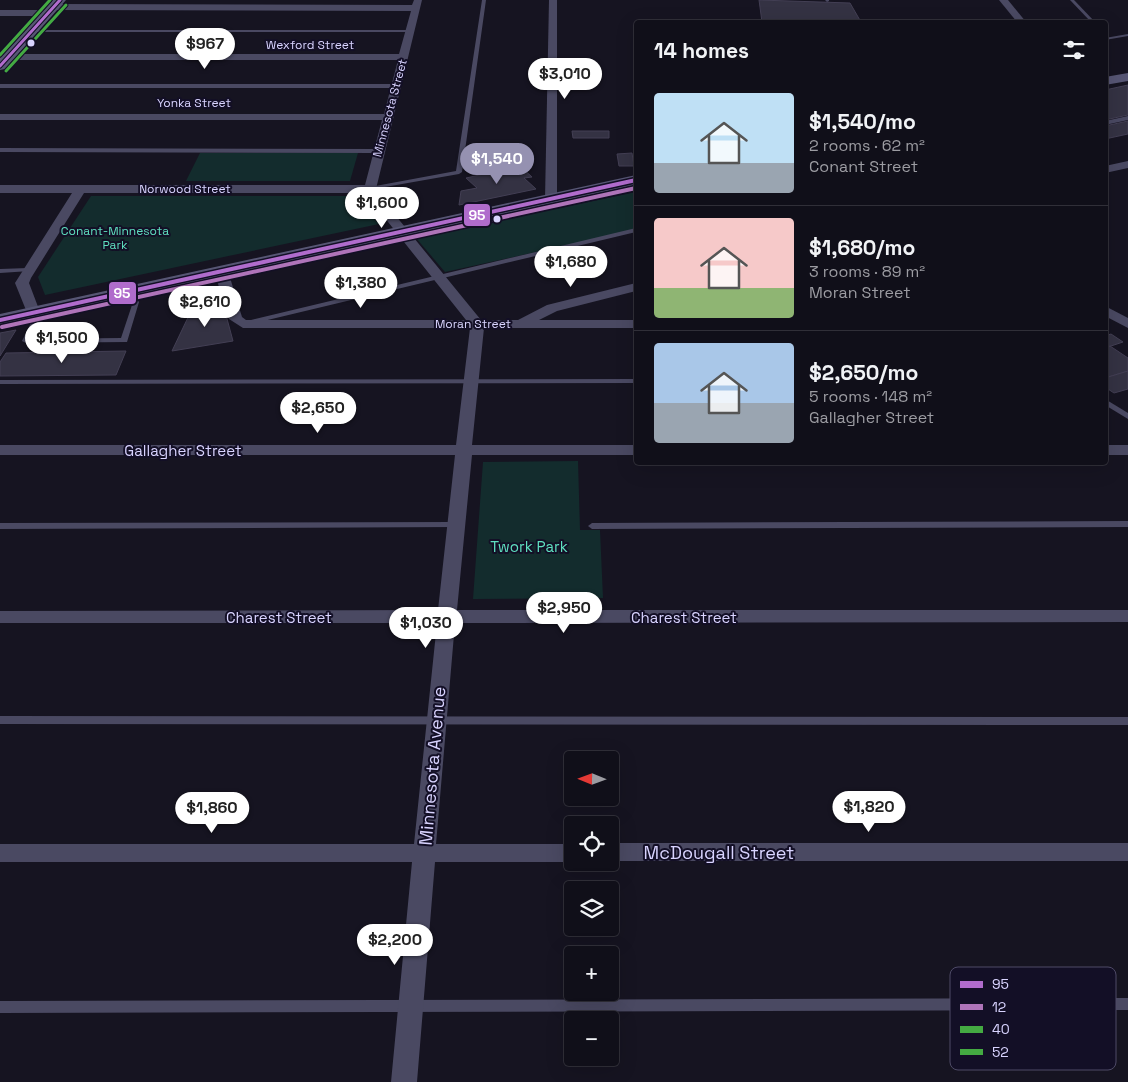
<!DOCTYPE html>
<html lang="en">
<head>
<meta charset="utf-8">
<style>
	:root { --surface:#100f19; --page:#191822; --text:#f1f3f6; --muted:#9c9ca2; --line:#302f38; --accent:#9591b1 }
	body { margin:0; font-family:"Space Grotesk",sans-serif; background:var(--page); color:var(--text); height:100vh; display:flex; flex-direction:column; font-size:19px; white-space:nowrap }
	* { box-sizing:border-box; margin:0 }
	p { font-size:16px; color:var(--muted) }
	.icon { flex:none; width:28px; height:28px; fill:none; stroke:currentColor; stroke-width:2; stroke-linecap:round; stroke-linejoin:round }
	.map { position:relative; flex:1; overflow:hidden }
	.sheet { position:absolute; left:634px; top:20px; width:474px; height:445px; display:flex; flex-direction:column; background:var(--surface); border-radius:5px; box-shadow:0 5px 20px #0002,0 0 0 1px var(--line) }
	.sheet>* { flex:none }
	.needle { width:32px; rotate:271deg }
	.tools { position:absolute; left:564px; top:751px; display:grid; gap:10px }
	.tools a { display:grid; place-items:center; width:55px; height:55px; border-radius:5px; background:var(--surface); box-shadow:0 5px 20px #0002,0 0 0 1px var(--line); font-size:25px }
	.price { position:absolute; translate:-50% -42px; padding:0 11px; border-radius:18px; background:#fff; color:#222; font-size:16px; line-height:32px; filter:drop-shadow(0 1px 2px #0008) }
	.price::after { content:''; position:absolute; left:50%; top:30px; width:15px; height:11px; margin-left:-8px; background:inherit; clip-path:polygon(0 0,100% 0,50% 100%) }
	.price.active { background:var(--accent); color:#fff }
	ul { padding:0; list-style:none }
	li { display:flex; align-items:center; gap:15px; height:125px; padding:0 20px }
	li+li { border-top:1px solid var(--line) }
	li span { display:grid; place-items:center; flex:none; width:140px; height:100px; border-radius:5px; color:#555 }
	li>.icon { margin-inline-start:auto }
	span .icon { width:60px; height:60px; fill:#fffc; stroke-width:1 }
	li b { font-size:21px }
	h2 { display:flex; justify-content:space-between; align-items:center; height:60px; padding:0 20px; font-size:21px }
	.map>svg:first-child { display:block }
</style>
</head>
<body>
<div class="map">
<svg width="1128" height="1082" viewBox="0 0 1128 1082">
	<rect width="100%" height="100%" fill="#161421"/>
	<g fill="#132c2d">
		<path d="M 200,153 L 358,153 L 350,181 L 186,181 Z"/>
		<path d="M 636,192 L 636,230 L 445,272 L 416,238 Z"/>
		<path d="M 91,196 L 352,196 L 379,224 L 45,295 L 38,277 Z"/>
		<path d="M 578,461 L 580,530 L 600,530 L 603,598 L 473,599 L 483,462 Z"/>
	</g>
	<g fill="#343243" stroke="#433f54">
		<path d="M 759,0 L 850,3 L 861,22 L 762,22 Z"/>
		<path d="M 1128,85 L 1128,115 L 1105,120 L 1105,90 Z"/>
		<path d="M 1128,121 L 1128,134 L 1105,139 L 1105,126 Z"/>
		<path d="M 572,131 L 609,131 L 609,138 L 573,138 Z"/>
		<path d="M 632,153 L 634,166 L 619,166 L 617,154 Z"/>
		<path d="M 520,166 L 532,177 L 524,178 L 536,189 L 459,205 L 461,191 L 477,188 L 466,178 Z"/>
		<path d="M 223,304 L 233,341 L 172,351 L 192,309 Z"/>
		<path d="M 16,330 L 0,356 L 0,333 Z"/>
		<path d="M 1111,334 L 1123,342 L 1105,348 L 1105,336 Z"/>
		<path d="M 1110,346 L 1128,358 L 1128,371 L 1105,378 L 1105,348 Z"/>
		<path d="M 126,351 L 116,375 L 0,376 L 0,362 L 6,353 Z"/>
		<path d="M 1128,371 L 1128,389 L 1114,393 L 1105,387 L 1105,378 Z"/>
	</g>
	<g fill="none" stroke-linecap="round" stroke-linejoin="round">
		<g fill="#4a4962" fill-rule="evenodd">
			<path d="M 482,0 L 486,0 L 462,172 L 459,174 L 368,190 L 367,189 L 370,187 L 456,171 Z"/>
			<path d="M 825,0 L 829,0 L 829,1 L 827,2 Z"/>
			<path d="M 1070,0 L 1074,0 L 1095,22 L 1091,22 Z"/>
			<path d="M 32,30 L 410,30 L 412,31 L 410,32 L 30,32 L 30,31 Z"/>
			<path d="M 1128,34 L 1128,36 L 1105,40 L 1105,38 Z"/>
			<path d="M 0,84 L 396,84 L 399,86 L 396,88 L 0,88 Z"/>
			<path d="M 1128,116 L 1128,120 L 1105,125 L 1105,121 Z"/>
			<path d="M 0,148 L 378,149 L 381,151 L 378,153 L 0,152 Z"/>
			<path d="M 636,228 L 636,232 L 247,325 L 243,323 L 247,321 Z"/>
			<path d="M 28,268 L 31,270 L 30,271 L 0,273 L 0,269 Z"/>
			<path d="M 128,290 L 130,291 L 139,302 L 127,342 L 26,343 L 22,341 L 30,325 L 30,312 L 33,310 L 36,312 L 38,325 L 31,339 L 121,338 L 133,302 L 125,292 Z"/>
			<path d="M 636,379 L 636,383 L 0,384 L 0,380 Z"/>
			<path d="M 1105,399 L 1128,413 L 1128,419 L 1105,405 Z"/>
			<path d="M 1128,521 L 1128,527 L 592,529 L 588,526 L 592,523 Z"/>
			<path d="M 455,522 L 458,523 L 459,525 L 458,527 L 0,529 L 0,523 Z"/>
			<path d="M 0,716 L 1128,717 L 1128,725 L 0,724 Z"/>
			<path d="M 1128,998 L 1128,1010 L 0,1013 L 0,1001 Z"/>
		</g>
		<g fill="#4a4962" fill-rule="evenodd">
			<path d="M 414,0 L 422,0 L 376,189 L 378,194 L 481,320 L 518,320 L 547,305 L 636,283 L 636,291 L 557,311 L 539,320 L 636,320 L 636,328 L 484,328 L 472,445 L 636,445 L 636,455 L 472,455 L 457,610 L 1128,610 L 1128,622 L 455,623 L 436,844 L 572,844 L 572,862 L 435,862 L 417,1082 L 391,1082 L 412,862 L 0,862 L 0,844 L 414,844 L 437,623 L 0,623 L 0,611 L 438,610 L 455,455 L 0,455 L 0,445 L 456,445 L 470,328 L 243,328 L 229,319 L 214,271 L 221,267 L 228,271 L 242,317 L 246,320 L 466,320 L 365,193 L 84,193 L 31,278 L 29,283 L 40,312 L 33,316 L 28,315 L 15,283 L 72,193 L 0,193 L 0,185 L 365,185 L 382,120 L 0,120 L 0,114 L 384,114 L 398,60 L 8,60 L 3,57 L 8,54 L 399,54 L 411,11 L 53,10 L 49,7 L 53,4 L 412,5 Z"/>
			<path d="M 549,0 L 557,0 L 557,199 L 551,203 L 545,199 Z"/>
			<path d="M 999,0 L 1008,0 L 1026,22 L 1017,22 Z"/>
			<path d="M 0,10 L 48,10 L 53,13 L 48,16 L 0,16 Z"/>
			<path d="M 1128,161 L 1128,168 L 1105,173 L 1105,166 Z"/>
			<path d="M 1105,306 L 1128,318 L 1128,328 L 1105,316 Z"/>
			<rect x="1105" y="445" width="23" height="10"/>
			<rect x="610" y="843" width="518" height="18"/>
		</g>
		<g fill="#575674" fill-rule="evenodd">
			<path d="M 53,0 L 66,0 L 5,69 L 0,70 L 0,58 Z"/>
			<path d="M 1128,73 L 1128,81 L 1105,85 L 1105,77 Z"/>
			<path d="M 636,175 L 636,185 L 0,326 L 0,314 Z"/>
		</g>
		<defs>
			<path id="bus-1-far1" d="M 0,66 L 60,0"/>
			<path id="bus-1" d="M 0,320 L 636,180"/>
			<path id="bus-2" d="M 2,327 L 636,188"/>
			<path id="bus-3" d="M 6,71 L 66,5"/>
			<path id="bus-4" d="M 0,55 L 50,0"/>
		</defs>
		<use href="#bus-1-far1" stroke="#130f26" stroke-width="5"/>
		<use href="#bus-1" stroke="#130f26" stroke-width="7"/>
		<use href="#bus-2" stroke="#130f26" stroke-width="7"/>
		<use href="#bus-3" stroke="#130f26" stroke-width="5"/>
		<use href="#bus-4" stroke="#130f26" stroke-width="5"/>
		<use href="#bus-1-far1" stroke="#b06ccc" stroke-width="3"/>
		<use href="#bus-1" stroke="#b06ccc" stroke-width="4"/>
		<use href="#bus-2" stroke="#af74b9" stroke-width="4"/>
		<use href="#bus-3" stroke="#44aa42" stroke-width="3"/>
		<use href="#bus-4" stroke="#44aa42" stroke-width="3"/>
	</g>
	<g fill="#d9d4ff" stroke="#130f26" stroke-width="2">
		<circle cx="31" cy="43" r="4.5"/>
		<circle cx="497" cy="219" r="4.5"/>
	</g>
	<g text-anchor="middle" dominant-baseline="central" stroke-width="4" stroke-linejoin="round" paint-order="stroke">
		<g font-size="12" fill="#d9d4ff" stroke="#130f26">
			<text x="310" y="45">Wexford Street</text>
			<text x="194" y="103">Yonka Street</text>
			<text transform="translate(390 108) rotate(-75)">Minnesota Street</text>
			<text x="185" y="189">Norwood Street</text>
			<text x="473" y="324">Moran Street</text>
		</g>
		<g font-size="12" fill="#5fe0c0" stroke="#130f26">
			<text x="115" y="231">Conant-Minnesota<tspan x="115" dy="14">Park</tspan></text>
		</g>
		<g font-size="15" fill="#d9d4ff" stroke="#130f26">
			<text x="183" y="450">Gallagher Street</text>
			<text x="279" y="617">Charest Street</text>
			<text x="684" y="617">Charest Street</text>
		</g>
		<g font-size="15" fill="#5fe0c0" stroke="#130f26">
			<text x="529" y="546">Twork Park</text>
		</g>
		<g font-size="18" fill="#d9d4ff" stroke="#130f26">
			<text transform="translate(432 766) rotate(-85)">Minnesota Avenue</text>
			<text x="719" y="852">McDougall Street</text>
		</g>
	</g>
	<rect x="950" y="967" width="166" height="103" rx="8" fill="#130f26" stroke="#4e4a67" stroke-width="1"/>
	<rect x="960" y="981" width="23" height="7" fill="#b06ccc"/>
	<rect x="960" y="1004" width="23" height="6" fill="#af74b9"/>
	<rect x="960" y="1026" width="23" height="7" fill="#44aa42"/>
	<rect x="960" y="1049" width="23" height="6" fill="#44aa42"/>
	<g font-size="14" fill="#d9d4ff">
		<text x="992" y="989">95</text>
		<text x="992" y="1012">12</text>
		<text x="992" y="1034">40</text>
		<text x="992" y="1057">52</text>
	</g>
	<g stroke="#130f26" stroke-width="2">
		<rect x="463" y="203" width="28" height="24" rx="5" fill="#b06ccc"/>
		<rect x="108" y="281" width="29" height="24" rx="5" fill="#b06ccc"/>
	</g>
	<g font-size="14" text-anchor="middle" font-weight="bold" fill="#fff">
		<text x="477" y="220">95</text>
		<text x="122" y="298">95</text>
	</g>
</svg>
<div class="tools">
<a><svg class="needle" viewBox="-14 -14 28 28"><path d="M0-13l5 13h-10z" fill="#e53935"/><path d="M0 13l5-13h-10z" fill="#9c9ca2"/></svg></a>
<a><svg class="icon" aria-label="locate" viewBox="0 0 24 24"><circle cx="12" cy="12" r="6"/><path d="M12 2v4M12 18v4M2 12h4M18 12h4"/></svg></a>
<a><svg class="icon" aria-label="layers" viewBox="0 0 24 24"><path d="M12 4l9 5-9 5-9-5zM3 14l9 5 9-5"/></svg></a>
<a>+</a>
<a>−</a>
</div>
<b class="price" style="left:205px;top:70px">$967</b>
<b class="price" style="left:565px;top:100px">$3,010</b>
<b class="price active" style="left:497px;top:185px">$1,540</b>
<b class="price" style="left:382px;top:229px">$1,600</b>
<b class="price" style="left:571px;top:288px">$1,680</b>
<b class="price" style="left:361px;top:309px">$1,380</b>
<b class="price" style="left:205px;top:328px">$2,610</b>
<b class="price" style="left:62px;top:364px">$1,500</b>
<b class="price" style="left:318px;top:434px">$2,650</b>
<b class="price" style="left:564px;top:634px">$2,950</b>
<b class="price" style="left:426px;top:649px">$1,030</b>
<b class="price" style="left:869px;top:833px">$1,820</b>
<b class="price" style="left:212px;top:834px">$1,860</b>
<b class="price" style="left:395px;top:966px">$2,200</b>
<section class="sheet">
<h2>14 homes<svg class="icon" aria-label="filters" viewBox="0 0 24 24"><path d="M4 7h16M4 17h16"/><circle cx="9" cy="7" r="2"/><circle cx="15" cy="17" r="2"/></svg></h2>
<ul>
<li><span style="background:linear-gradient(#bfe0f5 70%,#9aa5b1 0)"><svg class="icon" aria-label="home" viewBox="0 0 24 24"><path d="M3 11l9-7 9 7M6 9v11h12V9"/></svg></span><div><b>$1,540/mo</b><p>2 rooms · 62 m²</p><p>Conant Street</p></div></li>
<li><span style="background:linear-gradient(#f6c9c9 70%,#8fb573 0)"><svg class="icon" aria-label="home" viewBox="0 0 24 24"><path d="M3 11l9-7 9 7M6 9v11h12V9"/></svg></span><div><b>$1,680/mo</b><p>3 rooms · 89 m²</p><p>Moran Street</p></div></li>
<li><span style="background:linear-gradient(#a9c7e8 60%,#9aa5b1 0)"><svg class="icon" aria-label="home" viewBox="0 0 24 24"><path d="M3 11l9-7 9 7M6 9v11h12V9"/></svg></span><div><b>$2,650/mo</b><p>5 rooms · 148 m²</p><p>Gallagher Street</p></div></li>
</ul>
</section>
</div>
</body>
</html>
